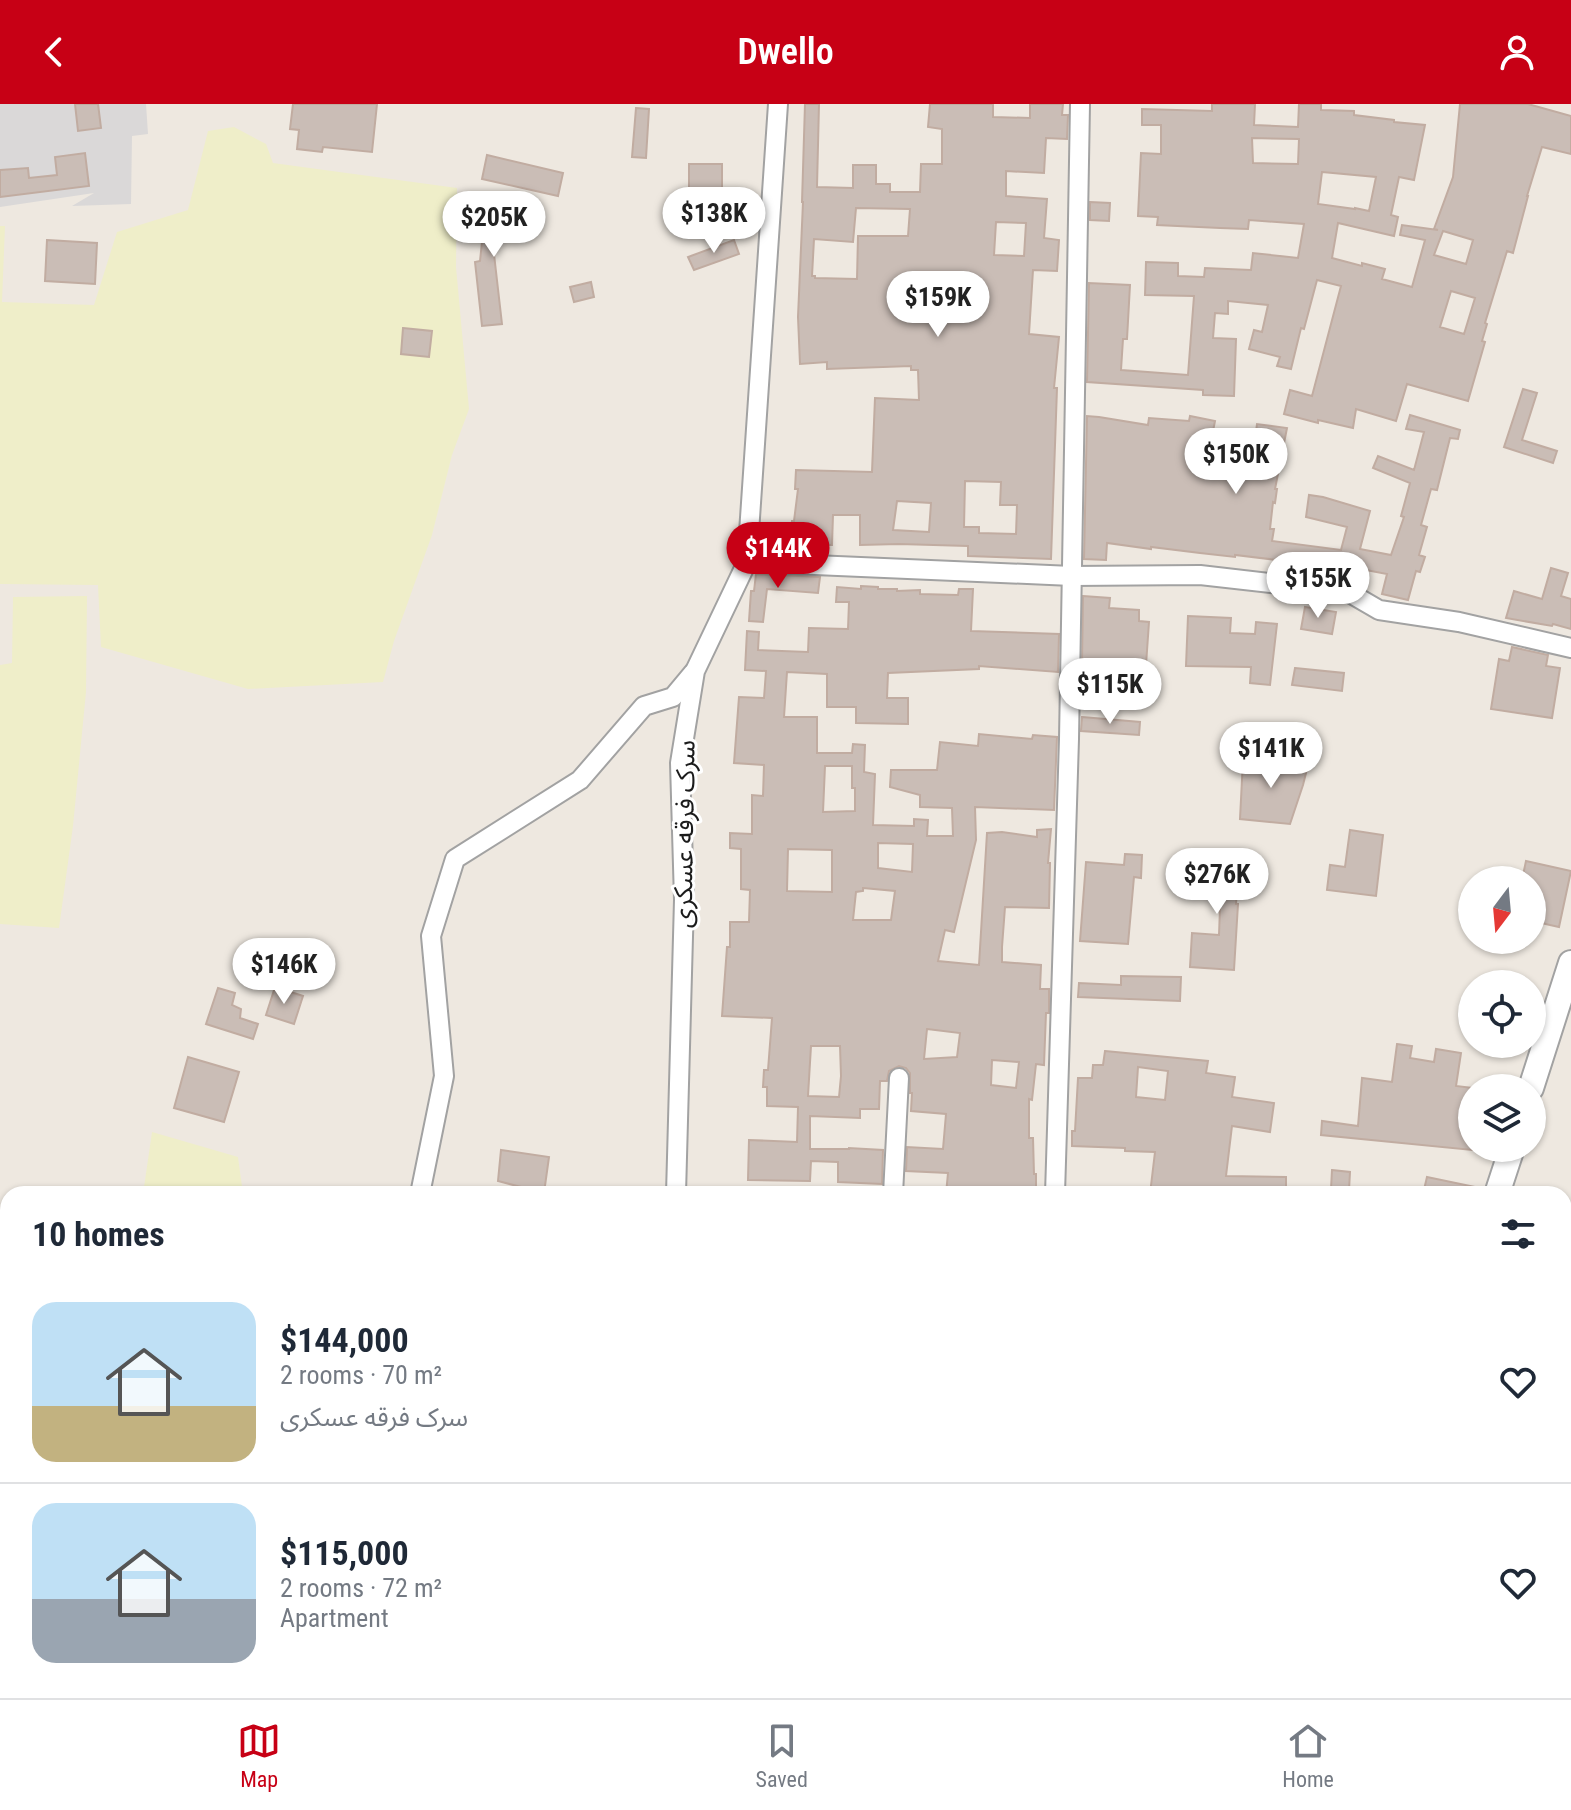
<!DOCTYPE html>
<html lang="en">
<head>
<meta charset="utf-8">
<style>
	:root { --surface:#fff; --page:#f2f2f3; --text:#1f2937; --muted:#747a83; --line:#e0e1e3; --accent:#c70015 }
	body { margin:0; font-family:"Roboto Condensed","Noto Sans Arabic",sans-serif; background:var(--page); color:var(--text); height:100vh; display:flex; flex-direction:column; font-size:30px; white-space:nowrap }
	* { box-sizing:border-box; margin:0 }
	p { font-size:26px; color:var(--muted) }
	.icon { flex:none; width:44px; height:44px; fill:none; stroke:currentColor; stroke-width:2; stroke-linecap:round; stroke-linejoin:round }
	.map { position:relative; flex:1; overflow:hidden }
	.side { position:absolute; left:0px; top:1082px; width:1572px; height:512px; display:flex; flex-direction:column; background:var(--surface); border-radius:24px 24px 0 0; box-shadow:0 2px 6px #0004 }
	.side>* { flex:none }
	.needle { width:52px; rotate:196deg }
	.fabs { position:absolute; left:1458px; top:762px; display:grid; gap:16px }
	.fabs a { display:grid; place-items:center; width:88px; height:88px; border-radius:50%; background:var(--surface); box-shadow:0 2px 6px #0004; font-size:40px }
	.price { position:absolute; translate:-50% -68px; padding:0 18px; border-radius:28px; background:#fff; color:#222; font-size:26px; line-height:52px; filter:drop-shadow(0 2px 4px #0008) }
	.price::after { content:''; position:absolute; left:50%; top:48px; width:24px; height:18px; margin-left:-12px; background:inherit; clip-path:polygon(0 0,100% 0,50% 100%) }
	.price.current { background:var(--accent); color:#fff }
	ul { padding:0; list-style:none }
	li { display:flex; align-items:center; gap:24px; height:200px; padding:0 32px }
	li+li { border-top:2px solid var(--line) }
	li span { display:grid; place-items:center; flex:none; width:224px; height:160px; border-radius:24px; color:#555 }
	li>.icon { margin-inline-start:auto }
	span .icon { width:96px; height:96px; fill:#fffc; stroke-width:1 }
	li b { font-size:34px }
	h2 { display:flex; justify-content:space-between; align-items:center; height:96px; padding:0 32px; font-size:34px }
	header { display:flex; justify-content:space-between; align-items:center; height:104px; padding:0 32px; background:var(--accent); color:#fff; font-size:36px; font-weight:600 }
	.tab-bar { display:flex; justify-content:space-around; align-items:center; height:112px; border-top:2px solid var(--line); background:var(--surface); font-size:22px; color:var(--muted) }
	.tab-bar a { display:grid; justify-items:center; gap:4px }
	.tab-bar .current { color:var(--accent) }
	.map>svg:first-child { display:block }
</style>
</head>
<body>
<header><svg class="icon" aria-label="back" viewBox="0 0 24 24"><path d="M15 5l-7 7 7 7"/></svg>Dwello<svg class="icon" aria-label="person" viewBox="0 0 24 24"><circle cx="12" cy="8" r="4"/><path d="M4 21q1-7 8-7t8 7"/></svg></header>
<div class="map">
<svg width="1571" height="1594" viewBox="0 0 1571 1594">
	<rect width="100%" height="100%" fill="#eee8e0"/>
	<path fill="#dad8d8" d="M 0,0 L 146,0 L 148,30 L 132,32 L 131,100 L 72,102 L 94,89 L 0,103 Z"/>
	<g fill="#efeec9">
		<path d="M 234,23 L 266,40 L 273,59 L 457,84 L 456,163 L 469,305 L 452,351 L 432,431 L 394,537 L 383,578 L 248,585 L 101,543 L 98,481 L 0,480 L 0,122 L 5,122 L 2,198 L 94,201 L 117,128 L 188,106 L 208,27 Z"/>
		<path d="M 87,492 L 86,588 L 73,722 L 59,824 L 0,820 L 0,561 L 12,559 L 13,493 Z"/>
		<path d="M 152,1028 L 238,1053 L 243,1090 L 143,1090 Z"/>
		<path d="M 0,1209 L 8,1211 L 8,1523 L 0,1523 Z"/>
		<path d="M 72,1586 L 183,1586 L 182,1594 L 71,1594 Z"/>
	</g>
	<g fill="#cabdb6" stroke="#c1aca1" stroke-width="2" fill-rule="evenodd">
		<path d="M 75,0 L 98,0 L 101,24 L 78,27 Z"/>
		<path d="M 293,0 L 377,0 L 372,48 L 323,43 L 322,48 L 297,45 L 299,26 L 290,25 Z"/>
		<path d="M 805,0 L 819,0 L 817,83 L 853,84 L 853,61 L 876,61 L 876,80 L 890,80 L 890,88 L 920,88 L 921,60 L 942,60 L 942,25 L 928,23 L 930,0 L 993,0 L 993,13 L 1030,14 L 1030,0 L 1063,0 L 1062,11 L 1068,11 L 1067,35 L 1046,34 L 1044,69 L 1006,67 L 1006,92 L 1047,95 L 1044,134 L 1059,136 L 1057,167 L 1033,166 L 1029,230 L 1059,233 L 1054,284 L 1057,284 L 1051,455 L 968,452 L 968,442 L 899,440 L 860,441 L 860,411 L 833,411 L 832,441 L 791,440 L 792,417 L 794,417 L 798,385 L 795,385 L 796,366 L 872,368 L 875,294 L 919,296 L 918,266 L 911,266 L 911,262 L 827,265 L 827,258 L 800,260 L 798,213 L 803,98 L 802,98 ZM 856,104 L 910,105 L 908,132 L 858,132 L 857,175 L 815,174 L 815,172 L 812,172 L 814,135 L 853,138 ZM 996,118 L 1026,119 L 1024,152 L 994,151 ZM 965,377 L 1001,378 L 1000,401 L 1017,401 L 1016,430 L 979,429 L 979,423 L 964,423 ZM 897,397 L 931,399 L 929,428 L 893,426 Z"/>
		<path d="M 1212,0 L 1255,0 L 1254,21 L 1298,23 L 1299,0 L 1321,0 L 1321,6 L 1354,7 L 1354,11 L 1394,16 L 1394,18 L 1425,21 L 1414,76 L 1399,73 L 1391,111 L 1398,113 L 1394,132 L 1338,119 L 1332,154 L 1362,162 L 1362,159 L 1385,165 L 1382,175 L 1412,183 L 1425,136 L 1400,131 L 1402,121 L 1438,126 L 1434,125 L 1453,73 L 1460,0 L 1528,0 L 1571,12 L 1571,50 L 1542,43 L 1527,92 L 1528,92 L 1513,149 L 1507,147 L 1485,219 L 1487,220 L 1482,237 L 1485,238 L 1468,297 L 1407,280 L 1396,317 L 1356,305 L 1353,324 L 1318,316 L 1318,319 L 1284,310 L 1290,286 L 1312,292 L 1341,182 L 1317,176 L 1304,225 L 1301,224 L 1291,265 L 1277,262 L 1280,253 L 1249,245 L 1254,226 L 1262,228 L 1268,201 L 1228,197 L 1228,210 L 1215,209 L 1213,234 L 1236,235 L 1234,292 L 1203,291 L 1203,286 L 1087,278 L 1089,179 L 1130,181 L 1127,235 L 1123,235 L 1121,266 L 1188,271 L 1194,192 L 1145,191 L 1146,158 L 1178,159 L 1178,172 L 1204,173 L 1205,164 L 1251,166 L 1253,149 L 1298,154 L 1304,120 L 1249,116 L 1248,125 L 1220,124 L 1157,121 L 1158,113 L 1138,112 L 1141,49 L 1161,50 L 1161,21 L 1142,21 L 1142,5 L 1212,7 ZM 1252,34 L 1299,35 L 1298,60 L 1253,59 ZM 1322,68 L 1376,73 L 1369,107 L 1355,104 L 1355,105 L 1318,100 ZM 1443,127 L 1473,136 L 1466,160 L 1434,151 ZM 1451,187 L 1475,194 L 1464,230 L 1440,223 Z"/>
		<path d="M 636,4 L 649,5 L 646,54 L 632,53 Z"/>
		<path d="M 85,49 L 89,82 L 0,93 L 0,66 L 28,64 L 29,74 L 57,71 L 55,53 Z"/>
		<path d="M 487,51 L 563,69 L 558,92 L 482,75 Z"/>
		<rect x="689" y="60" width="33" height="35"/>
		<path d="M 1090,98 L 1110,99 L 1109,117 L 1090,116 Z"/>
		<path d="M 486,100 L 524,103 L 522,127 L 491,124 L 502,220 L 482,222 L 475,158 L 480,157 Z"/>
		<path d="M 47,136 L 97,139 L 95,180 L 45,177 Z"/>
		<path d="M 734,136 L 739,150 L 694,166 L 688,153 Z"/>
		<path d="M 591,178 L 594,193 L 574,198 L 570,183 Z"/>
		<path d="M 403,224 L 432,227 L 429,253 L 401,250 Z"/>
		<path d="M 1523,285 L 1537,289 L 1522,336 L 1557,347 L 1553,359 L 1504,343 Z"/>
		<path d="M 1410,311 L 1460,326 L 1458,335 L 1450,334 L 1437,386 L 1431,385 L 1421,421 L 1427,423 L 1419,451 L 1425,453 L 1420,468 L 1416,467 L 1408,496 L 1382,490 L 1387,470 L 1345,462 L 1345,464 L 1235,451 L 1235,453 L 1200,449 L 1151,443 L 1151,445 L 1107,439 L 1106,456 L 1084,455 L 1087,312 L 1099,313 L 1148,321 L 1149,314 L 1189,317 L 1190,312 L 1215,317 L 1213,327 L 1255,335 L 1257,320 L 1287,324 L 1275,385 L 1277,385 L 1275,399 L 1273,398 L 1270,425 L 1274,425 L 1272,437 L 1341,446 L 1347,423 L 1306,413 L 1309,391 L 1323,393 L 1370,407 L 1360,445 L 1391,451 L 1404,413 L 1401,412 L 1410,379 L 1373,364 L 1378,352 L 1414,366 L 1424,328 L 1406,325 Z"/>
		<path d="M 1551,464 L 1568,469 L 1561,492 L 1571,495 L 1571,525 L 1553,520 L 1552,522 L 1506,514 L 1514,487 L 1542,495 Z"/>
		<path d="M 756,470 L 820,473 L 818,489 L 767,485 L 763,518 L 749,517 L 751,487 L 754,487 Z"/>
		<path d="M 861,482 L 878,483 L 878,485 L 897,485 L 897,487 L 920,486 L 920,490 L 958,491 L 959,485 L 973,485 L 971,527 L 1059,530 L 1058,568 L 979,562 L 979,565 L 888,569 L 887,594 L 908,594 L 908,620 L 856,619 L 856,603 L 827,603 L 827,570 L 787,568 L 784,613 L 817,613 L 817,649 L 852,649 L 853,640 L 865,641 L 864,668 L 875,670 L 873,721 L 914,722 L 914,715 L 928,716 L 927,732 L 953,732 L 952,704 L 920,703 L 920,691 L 890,683 L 891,666 L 937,666 L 940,638 L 978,642 L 979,630 L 1032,635 L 1033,631 L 1057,633 L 1054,706 L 975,703 L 976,736 L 954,828 L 945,826 L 938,857 L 979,861 L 987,729 L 1002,728 L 1037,733 L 1037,726 L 1051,725 L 1048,759 L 1050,759 L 1049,804 L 1005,803 L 1002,843 L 1002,858 L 1041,861 L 1040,885 L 1049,885 L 1049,909 L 1046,909 L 1044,961 L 1036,960 L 1032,996 L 1029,995 L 1029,1034 L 1033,1034 L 1034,1070 L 1036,1070 L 1036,1090 L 946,1090 L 948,1069 L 906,1067 L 907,1043 L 943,1045 L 946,1010 L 911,1007 L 912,989 L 910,989 L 910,969 L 906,964 L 899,962 L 889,967 L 887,977 L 880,977 L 879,1005 L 860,1005 L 860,1014 L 810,1012 L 810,1045 L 849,1045 L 849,1044 L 883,1046 L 882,1080 L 838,1078 L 838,1058 L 811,1057 L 810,1077 L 748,1076 L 749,1036 L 797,1038 L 798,1003 L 767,1002 L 767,983 L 763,983 L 764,966 L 768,966 L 772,914 L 722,912 L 727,843 L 730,843 L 730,818 L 749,818 L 750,786 L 741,785 L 741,745 L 730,744 L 730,729 L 752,730 L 752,691 L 763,692 L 764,661 L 734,659 L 739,593 L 764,594 L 766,567 L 745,566 L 747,527 L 759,528 L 758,546 L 808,548 L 809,524 L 848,525 L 849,498 L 836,498 L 837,483 L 861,485 ZM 825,662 L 852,662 L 852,684 L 855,684 L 855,707 L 823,708 ZM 878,739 L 913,740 L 912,768 L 878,764 ZM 788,745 L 832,746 L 832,788 L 787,787 ZM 863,784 L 895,787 L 891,816 L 853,816 L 856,788 L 863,787 ZM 927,925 L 960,929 L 957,953 L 924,955 ZM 811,942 L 840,942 L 841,972 L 839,993 L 808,992 ZM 992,956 L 1019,958 L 1016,984 L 991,981 Z"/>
		<path d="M 1083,492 L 1110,494 L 1109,504 L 1139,506 L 1139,517 L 1149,518 L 1146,561 L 1082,558 Z"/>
		<path d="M 1305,503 L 1336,508 L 1332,530 L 1301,525 Z"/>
		<path d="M 1188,512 L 1231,514 L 1230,529 L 1255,530 L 1256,518 L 1277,520 L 1270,581 L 1250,579 L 1251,563 L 1186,562 Z"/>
		<path d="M 1512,543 L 1548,551 L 1546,562 L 1560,564 L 1552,614 L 1491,605 L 1499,555 L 1509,557 Z"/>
		<path d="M 1295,564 L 1344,569 L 1342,587 L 1292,581 Z"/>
		<path d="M 1082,613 L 1140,618 L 1139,631 L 1081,627 Z"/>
		<path d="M 1279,655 L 1308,661 L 1303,681 L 1290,720 L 1240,715 L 1243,656 L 1279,659 Z"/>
		<path d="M 1350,726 L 1383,731 L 1376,792 L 1327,786 L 1330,761 L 1345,763 Z"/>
		<path d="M 1125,750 L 1142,751 L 1141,774 L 1134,773 L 1128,840 L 1080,837 L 1086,758 L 1124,761 Z"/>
		<path d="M 1186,755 L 1239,758 L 1236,800 L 1238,800 L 1234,866 L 1190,863 L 1192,829 L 1219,831 L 1221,777 L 1185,775 Z"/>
		<path d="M 1526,757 L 1571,767 L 1559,823 L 1532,817 L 1532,776 L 1522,776 Z"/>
		<path d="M 1121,872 L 1181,873 L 1180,897 L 1078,893 L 1079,879 L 1121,881 Z"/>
		<path d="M 275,883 L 303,892 L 294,920 L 266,911 Z"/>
		<path d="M 218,884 L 235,889 L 232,901 L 241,905 L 240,914 L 258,920 L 253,935 L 206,920 Z"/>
		<path d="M 1397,940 L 1412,942 L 1410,954 L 1434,958 L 1436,945 L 1461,949 L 1456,982 L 1472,984 L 1472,1046 L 1321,1031 L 1322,1017 L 1358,1022 L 1362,974 L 1392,978 Z"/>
		<path d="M 1105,947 L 1208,957 L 1206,969 L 1235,973 L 1232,993 L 1274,999 L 1270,1028 L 1232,1022 L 1226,1072 L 1286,1073 L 1286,1090 L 1150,1090 L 1155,1048 L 1125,1047 L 1125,1044 L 1072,1042 L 1072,1027 L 1075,1027 L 1078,974 L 1092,974 L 1093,961 L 1103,961 ZM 1138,963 L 1168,967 L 1165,996 L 1136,993 Z"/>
		<path d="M 188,953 L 239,968 L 224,1018 L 174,1004 Z"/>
		<path d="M 501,1046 L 549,1053 L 544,1089 L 498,1077 Z"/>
		<path d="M 1332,1066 L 1350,1068 L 1349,1086 L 1331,1085 Z"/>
		<path d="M 1427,1073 L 1480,1084 L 1480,1090 L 1423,1090 Z"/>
	</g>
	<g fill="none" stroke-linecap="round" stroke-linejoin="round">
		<defs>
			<g id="minor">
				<path d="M 747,458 L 1072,472 L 1200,471 L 1348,488 L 1379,506 L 1459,518 L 1571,544"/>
				<path d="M 420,1090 L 444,972 L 431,832 L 455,755 L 580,676 L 644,602 L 673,593 L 693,569"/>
				<path d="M 676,1090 L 684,796 L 680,659 L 695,567 L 747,458 L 778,0"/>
				<path d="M 893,1090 L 899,974"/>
				<path d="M 1055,1090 L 1069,635 L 1080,0"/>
				<path d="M 229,1586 L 230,1594"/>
				<path d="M 662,1594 L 662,1586"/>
				<path d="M 1336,1594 L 1339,1586"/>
			</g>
			<g id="tertiary">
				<path d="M 1531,984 L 1571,859"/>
				<path d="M 1497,1090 L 1512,1044"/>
				<path d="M 1564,1523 L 1571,1525"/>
			</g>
		</defs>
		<use href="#minor" stroke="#a2a2a2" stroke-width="22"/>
		<use href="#tertiary" stroke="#a2a2a2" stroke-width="28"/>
		<use href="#minor" stroke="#fff" stroke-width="18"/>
		<use href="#tertiary" stroke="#fff" stroke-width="24"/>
	</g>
	<g text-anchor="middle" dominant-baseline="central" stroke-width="6" stroke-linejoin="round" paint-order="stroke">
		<g font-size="26" fill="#1b1b1b" stroke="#fff">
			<text transform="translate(684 730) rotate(-89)">سرک فرقه عسکری</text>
		</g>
	</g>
</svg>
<div class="fabs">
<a><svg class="needle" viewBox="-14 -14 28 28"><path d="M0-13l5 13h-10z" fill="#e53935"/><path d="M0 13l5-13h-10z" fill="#747a83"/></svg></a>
<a><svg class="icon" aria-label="locate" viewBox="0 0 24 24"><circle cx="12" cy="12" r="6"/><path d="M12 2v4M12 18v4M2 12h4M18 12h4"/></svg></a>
<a><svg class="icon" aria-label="layers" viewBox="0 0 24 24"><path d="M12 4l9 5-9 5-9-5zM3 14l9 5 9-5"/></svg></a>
</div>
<b class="price" style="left:714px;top:151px">$138K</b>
<b class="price" style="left:494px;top:155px">$205K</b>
<b class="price" style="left:938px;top:235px">$159K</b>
<b class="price" style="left:1236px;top:392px">$150K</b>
<b class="price current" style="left:778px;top:486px">$144K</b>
<b class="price" style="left:1318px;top:516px">$155K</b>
<b class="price" style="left:1110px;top:622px">$115K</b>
<b class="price" style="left:1271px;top:686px">$141K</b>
<b class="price" style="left:1217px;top:812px">$276K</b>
<b class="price" style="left:284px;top:902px">$146K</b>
<section class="side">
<h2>10 homes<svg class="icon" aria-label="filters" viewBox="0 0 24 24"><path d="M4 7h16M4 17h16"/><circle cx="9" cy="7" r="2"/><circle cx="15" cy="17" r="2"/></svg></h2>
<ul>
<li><span style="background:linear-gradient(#bfe0f5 65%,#c2b280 0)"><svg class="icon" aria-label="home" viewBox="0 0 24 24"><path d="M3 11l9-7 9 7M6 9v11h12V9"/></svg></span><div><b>$144,000</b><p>2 rooms · 70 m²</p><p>سرک فرقه عسکری</p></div><svg class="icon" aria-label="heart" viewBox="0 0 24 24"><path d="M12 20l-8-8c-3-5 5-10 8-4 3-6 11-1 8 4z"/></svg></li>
<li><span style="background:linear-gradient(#bfe0f5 60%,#9aa5b1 0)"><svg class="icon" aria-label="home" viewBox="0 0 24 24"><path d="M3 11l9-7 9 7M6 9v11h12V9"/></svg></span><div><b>$115,000</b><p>2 rooms · 72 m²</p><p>Apartment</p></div><svg class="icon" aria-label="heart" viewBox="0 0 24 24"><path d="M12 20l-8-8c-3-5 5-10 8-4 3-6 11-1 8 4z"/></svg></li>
</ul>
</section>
</div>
<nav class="tab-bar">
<a class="current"><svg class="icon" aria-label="map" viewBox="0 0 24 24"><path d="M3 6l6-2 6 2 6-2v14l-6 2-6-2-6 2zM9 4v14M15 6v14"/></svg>Map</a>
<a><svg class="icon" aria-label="saved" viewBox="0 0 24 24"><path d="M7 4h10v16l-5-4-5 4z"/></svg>Saved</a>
<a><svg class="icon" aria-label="home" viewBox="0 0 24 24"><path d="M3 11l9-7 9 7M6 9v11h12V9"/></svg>Home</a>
</nav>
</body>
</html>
